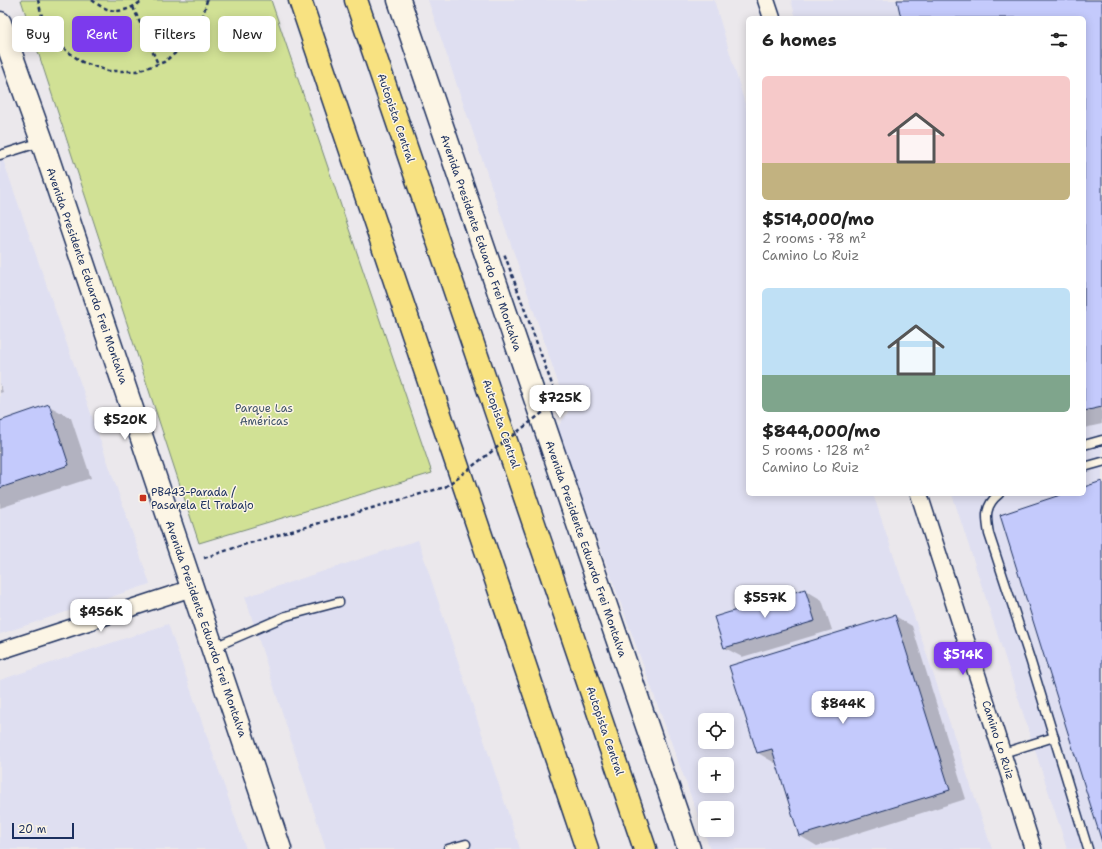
<!DOCTYPE html>
<html lang="en">
<head>
<meta charset="utf-8">
<style>
	:root { --surface:#fff; --page:#f2f2f2; --text:#222; --muted:#767676; --accent:#7c3aed }
	body { margin:0; font-family:"Shantell Sans",sans-serif; background:var(--page); color:var(--text); height:100vh; display:flex; flex-direction:column; font-size:15px; white-space:nowrap }
	* { box-sizing:border-box; margin:0 }
	p { font-size:13px; color:var(--muted) }
	.icon { flex:none; width:22px; height:22px; fill:none; stroke:currentColor; stroke-width:2; stroke-linecap:round; stroke-linejoin:round }
	.map { position:relative; flex:1; overflow:hidden }
	.side { position:absolute; left:746px; top:16px; width:340px; height:480px; display:flex; flex-direction:column; background:var(--surface); border-radius:6px; box-shadow:0 2px 10px #0003 }
	.side>* { flex:none }
	.banner { position:absolute; left:12px; top:16px; width:380px; height:36px; display:flex; gap:8px }
	.buttons { position:absolute; left:698px; top:713px; display:grid; gap:8px }
	.buttons a { display:grid; place-items:center; width:36px; height:36px; border-radius:6px; background:var(--surface); box-shadow:0 2px 10px #0003; font-size:20px }
	.scale { position:absolute; left:12px; bottom:10px; width:62px; box-sizing:border-box; padding-left:4px; border:2px solid #1b2f5e; border-top:0; font-size:11px; line-height:14px; white-space:nowrap; color:#1b2f5e; -webkit-text-stroke:3px #fcf5e5; paint-order:stroke }
	.price { position:absolute; translate:-50% -34px; padding:0 9px; border-radius:8px; background:#fff; color:#222; font-size:13px; line-height:26px; filter:drop-shadow(0 1px 2px #0008) }
	.price::after { content:''; position:absolute; left:50%; top:24px; width:12px; height:9px; margin-left:-6px; background:inherit; clip-path:polygon(0 0,100% 0,50% 100%) }
	.price.current { background:var(--accent); color:#fff }
	ul { padding:0; list-style:none }
	li { display:grid; align-content:center; gap:8px; height:212px; padding:0 16px }
	li span { display:grid; place-items:center; height:124px; border-radius:6px; color:#555 }
	li>.icon { margin-inline-start:auto }
	span .icon { width:72px; height:72px; fill:#fffc; stroke-width:1 }
	li b { font-size:17px }
	h2 { display:flex; justify-content:space-between; align-items:center; height:48px; padding:0 16px; font-size:17px }
	.pill { padding:0 14px; border-radius:6px; background:var(--surface); box-shadow:0 2px 10px #0003; font-size:14px; line-height:36px }
	.pill.current { background:var(--accent); color:#fff }
	.map>svg:first-child { display:block }
</style>
</head>
<body>
<div class="map">
<svg width="1102" height="849" viewBox="0 0 1102 849">
	<rect width="100%" height="100%" fill="#ebe8ec"/>
	<filter id="ink" filterUnits="userSpaceOnUse"><feTurbulence type="fractalNoise" baseFrequency=".025" numOctaves="2"/><feDisplacementMap in="SourceGraphic" scale="8" xChannelSelector="R" yChannelSelector="G"/><feConvolveMatrix kernelMatrix="1 2 1 2 8 2 1 2 1" color-interpolation-filters="sRGB"/></filter>
	<g filter="url(#ink)">
		<g fill="#dfdff1" fill-rule="evenodd">
			<path d="M 428,0 L 714,0 L 748,114 L 748,494 L 873,494 L 992,849 L 710,849 L 557,428 L 568,412 ZM 705,720 L 727,720 L 727,742 L 705,742 ZM 705,764 L 727,764 L 727,786 L 705,786 ZM 705,808 L 727,808 L 727,830 L 705,830 Z"/>
			<path d="M 791,0 L 1102,0 L 1102,849 L 1067,849 L 952,494 L 1084,494 L 1084,18 L 796,18 Z"/>
			<path d="M 0,151 L 150,584 L 0,634 Z"/>
			<path d="M 418,540 L 520,849 L 326,849 L 245,597 Z"/>
			<path d="M 168,624 L 246,849 L 0,849 L 0,680 Z"/>
		</g>
		<path fill="#d1e195" stroke="#76887a" d="M 21,0 L 271,0 L 432,473 L 199,543 Z"/>
		<g fill="#0003">
			<path d="M 898,0 L 1102,0 L 1102,424 L 1084,428 L 1084,18 L 902,18 Z"/>
			<path d="M 0,383 L 3,392 L 0,393 Z"/>
			<path d="M 49,406 L 71,418 L 91,478 L 0,508 L 0,422 Z"/>
			<path d="M 805,590 L 822,600 L 832,630 L 742,657 L 725,648 Z"/>
			<path d="M 895,616 L 912,626 L 966,799 L 817,846 L 800,836 L 777,762 L 775,763 L 758,753 Z"/>
		</g>
		<g fill="#c4cafc" stroke="#1b2f5e">
			<path d="M 897,0 L 1102,0 L 1102,407 L 1084,411 L 1084,18 L 901,18 Z"/>
			<path d="M 49,404 L 69,465 L 0,488 L 0,421 Z"/>
			<path d="M 1102,481 L 1102,842 L 1000,515 L 1063,494 L 1084,494 L 1084,487 Z"/>
			<path d="M 805,589 L 815,621 L 724,648 L 714,617 Z"/>
			<path d="M 895,615 L 950,790 L 799,836 L 772,749 L 757,753 L 729,666 Z"/>
		</g>
		<g fill="none" stroke-linecap="round" stroke-linejoin="round">
			<defs>
				<g id="service">
					<path d="M 0,155 L 41,142"/>
					<path d="M 1084,445 L 1102,440"/>
					<path d="M 1084,467 L 1102,462"/>
					<path d="M 999,494 C 984,506 986,517 989,534 L 1030,659 L 1088,849"/>
					<path d="M 212,648 L 286,616 L 339,602"/>
					<path d="M 1003,753 L 1054,737"/>
					<path d="M 448,849 L 466,844"/>
				</g>
				<g id="minor">
					<path d="M 766,0 L 772,18"/>
					<path d="M 919,494 L 1033,849"/>
					<path d="M 0,651 L 192,588"/>
				</g>
				<g id="secondary">
					<path d="M 399,0 L 689,849"/>
					<path d="M 0,23 L 42,141 L 280,849"/>
				</g>
				<g id="motorway">
					<path d="M 300,0 L 587,849"/>
					<path d="M 356,0 C 451,283 549,566 645,849"/>
				</g>
			</defs>
			<use href="#service" stroke="#1b2f5e" stroke-width="11"/>
			<use href="#minor" stroke="#1b2f5e" stroke-width="19"/>
			<use href="#secondary" stroke="#1b2f5e" stroke-width="25"/>
			<use href="#motorway" stroke="#1b2f5e" stroke-width="25"/>
			<g stroke="#1b2f5e" stroke-width="2.5" stroke-dasharray="4 3" stroke-linecap="butt">
				<path d="M 38,0 L 43,21 L 59,45 L 82,62 L 108,71 L 137,71 L 164,62 L 187,44 L 202,20 L 207,0"/>
				<path d="M 92,0 C 110,15 125,14 143,0"/>
				<path d="M 133,7 L 158,64"/>
				<path d="M 204,558 L 243,545"/>
			</g>
			<use href="#service" stroke="#fcf5e5" stroke-width="8"/>
			<use href="#minor" stroke="#fcf5e5" stroke-width="16"/>
			<use href="#secondary" stroke="#fcf5e5" stroke-width="22"/>
			<use href="#motorway" stroke="#f8e281" stroke-width="22"/>
			<path stroke="#1b2f5e" stroke-width="2.5" stroke-dasharray="4 3" stroke-linecap="butt" d="M 243,545 L 445,487 L 558,401 L 504,253"/>
		</g>
	</g>
	<rect fill="#c8321e" stroke="#fcf5e5" stroke-width="1.5" x="139" y="494" width="8" height="8" rx="2"/>
	<g text-anchor="middle" dominant-baseline="central" stroke-width="3" stroke-linejoin="round" paint-order="stroke">
		<g font-size="11" fill="#1b2f5e" stroke="#fcf5e5">
			<text transform="translate(396 118) rotate(71)">Autopista Central</text>
			<text transform="translate(481 243) rotate(71)">Avenida Presidente Eduardo Frei Montalva</text>
			<text transform="translate(87 276) rotate(71)">Avenida Presidente Eduardo Frei Montalva</text>
			<text transform="translate(501 424) rotate(71)">Autopista Central</text>
			<text transform="translate(586 549) rotate(71)">Avenida Presidente Eduardo Frei Montalva</text>
			<text transform="translate(206 629) rotate(71)">Avenida Presidente Eduardo Frei Montalva</text>
			<text transform="translate(605 731) rotate(71)">Autopista Central</text>
			<text transform="translate(998 740) rotate(72)">Camino Lo Ruiz</text>
		</g>
		<g font-size="11" fill="#3f5369" stroke="#fcf5e5">
			<text x="264" y="408">Parque Las<tspan x="264" dy="13">Américas</tspan></text>
		</g>
		<g font-size="11" fill="#1b2f5e" stroke="#fcf5e5" text-anchor="start">
			<text x="151" y="492">PB443-Parada /<tspan x="151" dy="13">Pasarela El Trabajo</tspan></text>
		</g>
	</g>
</svg>
<div class="buttons">
<a><svg class="icon" aria-label="locate" viewBox="0 0 24 24"><circle cx="12" cy="12" r="6"/><path d="M12 2v4M12 18v4M2 12h4M18 12h4"/></svg></a>
<a>+</a>
<a>−</a>
</div>
<div class="scale">20 m</div>
<b class="price" style="left:560px;top:419px">$725K</b>
<b class="price" style="left:125px;top:441px">$520K</b>
<b class="price" style="left:765px;top:619px">$557K</b>
<b class="price" style="left:101px;top:633px">$456K</b>
<b class="price current" style="left:963px;top:676px">$514K</b>
<b class="price" style="left:843px;top:725px">$844K</b>
<div class="banner">
<a class="pill">Buy</a>
<a class="pill current">Rent</a>
<a class="pill">Filters</a>
<a class="pill">New</a>
</div>
<section class="side">
<h2>6 homes<svg class="icon" aria-label="filters" viewBox="0 0 24 24"><path d="M4 7h16M4 17h16"/><circle cx="9" cy="7" r="2"/><circle cx="15" cy="17" r="2"/></svg></h2>
<ul>
<li><span style="background:linear-gradient(#f6c9c9 70%,#c2b280 0)"><svg class="icon" aria-label="home" viewBox="0 0 24 24"><path d="M3 11l9-7 9 7M6 9v11h12V9"/></svg></span><div><b>$514,000/mo</b><p>2 rooms · 78 m²</p><p>Camino Lo Ruiz</p></div></li>
<li><span style="background:linear-gradient(#bfe0f5 70%,#7fa58c 0)"><svg class="icon" aria-label="home" viewBox="0 0 24 24"><path d="M3 11l9-7 9 7M6 9v11h12V9"/></svg></span><div><b>$844,000/mo</b><p>5 rooms · 128 m²</p><p>Camino Lo Ruiz</p></div></li>
</ul>
</section>
</div>
</body>
</html>
